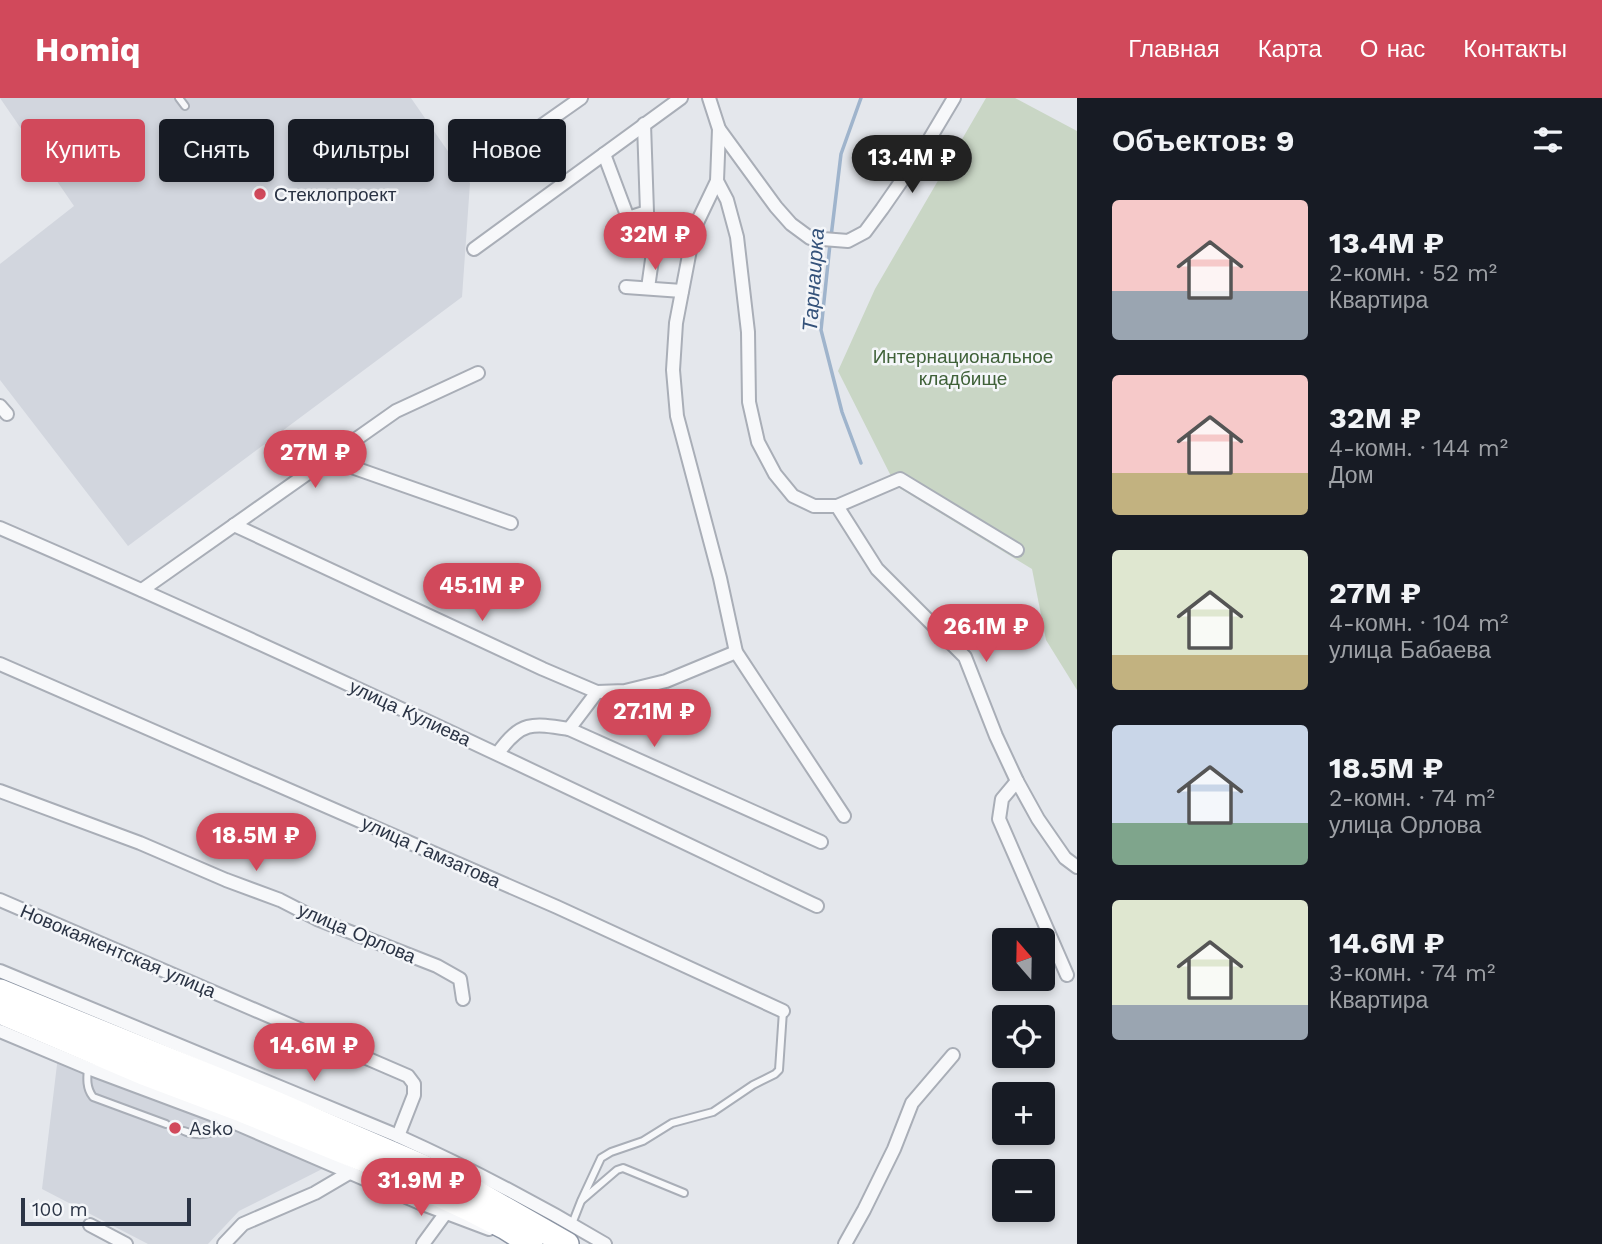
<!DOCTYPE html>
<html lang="ru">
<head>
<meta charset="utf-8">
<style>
	:root { --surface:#171b24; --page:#242831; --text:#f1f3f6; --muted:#9ea1a6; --accent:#d1495b }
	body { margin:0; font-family:"Work Sans",sans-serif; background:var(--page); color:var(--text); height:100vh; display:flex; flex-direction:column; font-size:26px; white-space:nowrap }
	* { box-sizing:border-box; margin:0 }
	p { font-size:23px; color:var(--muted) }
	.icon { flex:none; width:38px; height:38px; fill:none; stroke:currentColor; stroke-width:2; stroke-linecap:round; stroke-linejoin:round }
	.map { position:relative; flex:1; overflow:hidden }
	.side { display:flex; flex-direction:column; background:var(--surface); width:525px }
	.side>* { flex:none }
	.guide { position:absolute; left:21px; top:21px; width:665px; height:63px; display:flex; gap:14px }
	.needle { width:46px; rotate:340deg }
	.fabs { position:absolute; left:992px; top:830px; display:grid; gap:14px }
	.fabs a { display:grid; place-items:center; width:63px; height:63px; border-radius:7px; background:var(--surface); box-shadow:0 4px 10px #0003; font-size:35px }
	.scale { position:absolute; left:21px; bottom:18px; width:170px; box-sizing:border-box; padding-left:7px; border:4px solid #2b3445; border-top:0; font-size:19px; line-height:24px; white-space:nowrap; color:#2b3445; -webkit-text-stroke:5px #f4f6f9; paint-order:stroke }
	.price { position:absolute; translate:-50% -60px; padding:0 16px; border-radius:24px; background:var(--accent); color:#fff; font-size:23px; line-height:46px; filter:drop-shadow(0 2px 4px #0008) }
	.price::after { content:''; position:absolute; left:50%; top:42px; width:21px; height:16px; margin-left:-10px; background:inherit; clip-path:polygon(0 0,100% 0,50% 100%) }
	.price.active { background:#222; color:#fff }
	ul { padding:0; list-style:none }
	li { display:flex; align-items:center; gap:21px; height:175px; padding:0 35px }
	li span { display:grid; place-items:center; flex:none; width:196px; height:140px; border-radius:7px; color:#555 }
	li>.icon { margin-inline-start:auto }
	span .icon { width:84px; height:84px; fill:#fffc; stroke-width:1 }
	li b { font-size:30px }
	h2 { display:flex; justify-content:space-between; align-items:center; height:84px; padding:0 35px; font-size:30px }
	.chip { padding:0 24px; border-radius:7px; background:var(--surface); box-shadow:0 4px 10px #0003; font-size:24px; line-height:63px }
	.chip.active { background:var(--accent); color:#fff }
	header { display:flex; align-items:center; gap:42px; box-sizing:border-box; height:98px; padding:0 35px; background:var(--accent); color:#fff }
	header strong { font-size:33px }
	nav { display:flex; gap:38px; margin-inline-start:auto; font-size:24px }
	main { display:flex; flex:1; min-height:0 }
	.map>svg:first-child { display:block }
</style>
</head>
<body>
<header>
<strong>Homiq</strong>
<nav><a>Главная</a><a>Карта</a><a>О нас</a><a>Контакты</a></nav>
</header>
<main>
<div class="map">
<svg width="1077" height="1146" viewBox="0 0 1077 1146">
	<rect width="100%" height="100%" fill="#e4e7ec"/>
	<g fill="#d2d6de">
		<path d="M 0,0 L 411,0 L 470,85 L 462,199 L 128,448 L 0,282 L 0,166 L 74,108 Z"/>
		<path d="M 59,950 L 334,1065 L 239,1113 L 208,1146 L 148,1146 L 42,1091 Z"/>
	</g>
	<path fill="#c9d6c5" d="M 986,0 L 1015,0 L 1077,33 L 1077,592 L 1046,542 L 1032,471 L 896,388 L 838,273 L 875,191 Z"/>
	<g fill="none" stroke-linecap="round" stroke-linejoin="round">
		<g stroke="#9fb4cc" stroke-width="3.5">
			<path d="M 831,139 L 841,56 L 861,0"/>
			<path d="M 830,146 L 821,232 L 842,314 L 861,365"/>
		</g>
		<defs>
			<g id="lane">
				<path d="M 179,0 L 185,8"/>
				<path d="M 88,970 C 87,980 86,990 93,999 L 166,1026"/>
				<path d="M 184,1033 C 202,1041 217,1033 235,1026"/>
				<path d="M 582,1102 L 617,1072 L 623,1070 L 684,1095"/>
				<path d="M 572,1126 L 581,1103 L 601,1060 L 611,1054 L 643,1043 L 672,1025 L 713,1014 L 753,987 L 775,976 L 779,972 L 783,913"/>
			</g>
			<g id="street">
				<path d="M 709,0 L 719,31 L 776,109 L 791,126 L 810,140 L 848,143 L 865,134 L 882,111 L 923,52 L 954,0"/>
				<path d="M 719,31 L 717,83 L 694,131 L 676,225 L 673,272 L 677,318 L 720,480 L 736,554 L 844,718"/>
				<path d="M 604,56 L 628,120 L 647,114 L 644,26"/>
				<path d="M 473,76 L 581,0"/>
				<path d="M 717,83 L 727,102 L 737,139 L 748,234 L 749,304 L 758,344 L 775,376 L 793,398 L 814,408 L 837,408 L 900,381 L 1017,452"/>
				<path d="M 474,151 L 681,0"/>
				<path d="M 626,189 L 682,193"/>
				<path d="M 648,190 L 656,133 L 694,131"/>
				<path d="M 0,308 L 7,316"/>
				<path d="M 329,361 L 511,425"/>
				<path d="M 837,408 L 877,471 L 965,559 L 996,638 L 1017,683 L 1038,721 L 1065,760 L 1077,769"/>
				<path d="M 234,427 L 543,571 L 597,594 L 625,593 L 666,583 L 736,554"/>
				<path d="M 0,430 C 276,549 546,679 817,808"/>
				<path d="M 142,492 L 396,313 L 478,275"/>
				<path d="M 0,566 L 557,809 L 783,913"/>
				<path d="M 569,631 L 597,594"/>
				<path d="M 498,655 C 521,623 532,625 569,631 L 821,744"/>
				<path d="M 1017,683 L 1002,701 L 999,721 L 1067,877"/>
				<path d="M 0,693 L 140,745 L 226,782 L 280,802 L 317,821 L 437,868 L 460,881 L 463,901"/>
				<path d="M 0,802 L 408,978 L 414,986 L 414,997 L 398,1038"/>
				<path d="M 0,873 L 398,1038 C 469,1070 538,1106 605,1146"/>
				<path d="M 0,933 L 88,970 L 235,1025 L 420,1105 L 489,1131"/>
				<path d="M 90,1127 L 126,1146"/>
				<path d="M 224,1146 L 243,1126 L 315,1095 L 349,1075"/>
				<path d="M 423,1146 L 445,1116"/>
				<path d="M 845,1146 L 864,1112 L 894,1051 L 912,1005 L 953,957"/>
			</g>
			<g id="highway">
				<path d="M 0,893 L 266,1001 L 422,1068 L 476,1094 L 567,1146"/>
				<path d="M 0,914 L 143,975 L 241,1012 L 364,1062 L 469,1111 L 506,1130 L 531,1146"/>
			</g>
		</defs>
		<use href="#lane" stroke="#a9aeb7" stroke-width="10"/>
		<use href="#street" stroke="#a9aeb7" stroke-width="16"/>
		<use href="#highway" stroke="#8b94a3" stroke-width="26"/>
		<use href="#lane" stroke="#f7f8fa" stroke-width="6"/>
		<use href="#street" stroke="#f7f8fa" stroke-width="12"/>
		<use href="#highway" stroke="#fff" stroke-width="23"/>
	</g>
	<g fill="#d1495b" stroke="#f4f6f9" stroke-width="2.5">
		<circle cx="260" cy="96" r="7"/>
		<circle cx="175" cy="1030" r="7"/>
	</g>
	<g text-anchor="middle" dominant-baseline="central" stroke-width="5" stroke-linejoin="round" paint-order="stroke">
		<g font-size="19" fill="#2b3445" stroke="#f4f6f9" text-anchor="start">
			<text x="274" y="96">Стеклопроект</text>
			<text x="189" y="1030">Asko</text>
		</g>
		<g font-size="19" fill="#3f6138" stroke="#f4f6f9">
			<text x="963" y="258">Интернациональное<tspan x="963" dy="22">кладбище</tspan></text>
		</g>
		<g font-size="19" fill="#2b3445" stroke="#f4f6f9">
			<text transform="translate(410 615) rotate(25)">улица Кулиева</text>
			<text transform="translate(431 754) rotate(24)">улица Гамзатова</text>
			<text transform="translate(357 835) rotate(23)">улица Орлова</text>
			<text transform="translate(118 853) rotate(23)">Новокаякентская улица</text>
		</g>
		<g font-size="21" font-style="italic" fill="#34527a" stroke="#f4f6f9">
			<text transform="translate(813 182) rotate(-86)">Тарнаирка</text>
		</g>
	</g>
</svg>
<div class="fabs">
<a><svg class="needle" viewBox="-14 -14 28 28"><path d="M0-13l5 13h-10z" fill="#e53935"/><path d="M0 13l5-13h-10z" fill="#9ea1a6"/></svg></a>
<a><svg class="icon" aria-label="locate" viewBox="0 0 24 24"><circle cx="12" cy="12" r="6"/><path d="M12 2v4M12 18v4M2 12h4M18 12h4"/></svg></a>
<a>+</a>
<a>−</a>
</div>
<div class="scale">100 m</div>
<b class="price active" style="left:912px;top:97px">13.4M ₽</b>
<b class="price" style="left:655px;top:174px">32M ₽</b>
<b class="price" style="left:315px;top:392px">27M ₽</b>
<b class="price" style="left:482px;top:525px">45.1M ₽</b>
<b class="price" style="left:986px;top:566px">26.1M ₽</b>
<b class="price" style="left:654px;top:651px">27.1M ₽</b>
<b class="price" style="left:256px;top:775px">18.5M ₽</b>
<b class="price" style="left:314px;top:985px">14.6M ₽</b>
<b class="price" style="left:421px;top:1120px">31.9M ₽</b>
<div class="guide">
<a class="chip active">Купить</a>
<a class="chip">Снять</a>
<a class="chip">Фильтры</a>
<a class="chip">Новое</a>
</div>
</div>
<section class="side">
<h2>Объектов: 9<svg class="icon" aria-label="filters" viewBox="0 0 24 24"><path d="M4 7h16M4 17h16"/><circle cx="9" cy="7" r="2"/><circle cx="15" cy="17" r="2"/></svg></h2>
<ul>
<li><span style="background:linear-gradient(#f6c9c9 65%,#9aa5b1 0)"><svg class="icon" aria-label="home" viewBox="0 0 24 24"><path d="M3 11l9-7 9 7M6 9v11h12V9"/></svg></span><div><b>13.4M ₽</b><p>2-комн. · 52 m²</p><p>Квартира</p></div></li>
<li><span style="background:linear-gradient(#f6c9c9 70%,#c2b280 0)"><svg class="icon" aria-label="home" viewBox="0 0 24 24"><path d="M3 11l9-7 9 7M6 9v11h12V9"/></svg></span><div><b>32M ₽</b><p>4-комн. · 144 m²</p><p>Дом</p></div></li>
<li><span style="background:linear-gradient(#dfe7d0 75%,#c2b280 0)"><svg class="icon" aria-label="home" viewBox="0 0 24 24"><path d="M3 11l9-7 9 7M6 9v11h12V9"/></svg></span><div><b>27M ₽</b><p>4-комн. · 104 m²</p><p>улица Бабаева</p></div></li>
<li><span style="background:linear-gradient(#c9d6e8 70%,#7fa58c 0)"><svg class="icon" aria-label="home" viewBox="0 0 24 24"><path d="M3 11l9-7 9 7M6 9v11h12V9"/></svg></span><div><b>18.5M ₽</b><p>2-комн. · 74 m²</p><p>улица Орлова</p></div></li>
<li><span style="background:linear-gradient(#dfe7d0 75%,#9aa5b1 0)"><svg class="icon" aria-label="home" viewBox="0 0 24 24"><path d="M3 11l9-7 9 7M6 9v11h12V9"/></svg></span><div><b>14.6M ₽</b><p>3-комн. · 74 m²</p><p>Квартира</p></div></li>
</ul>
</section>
</main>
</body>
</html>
